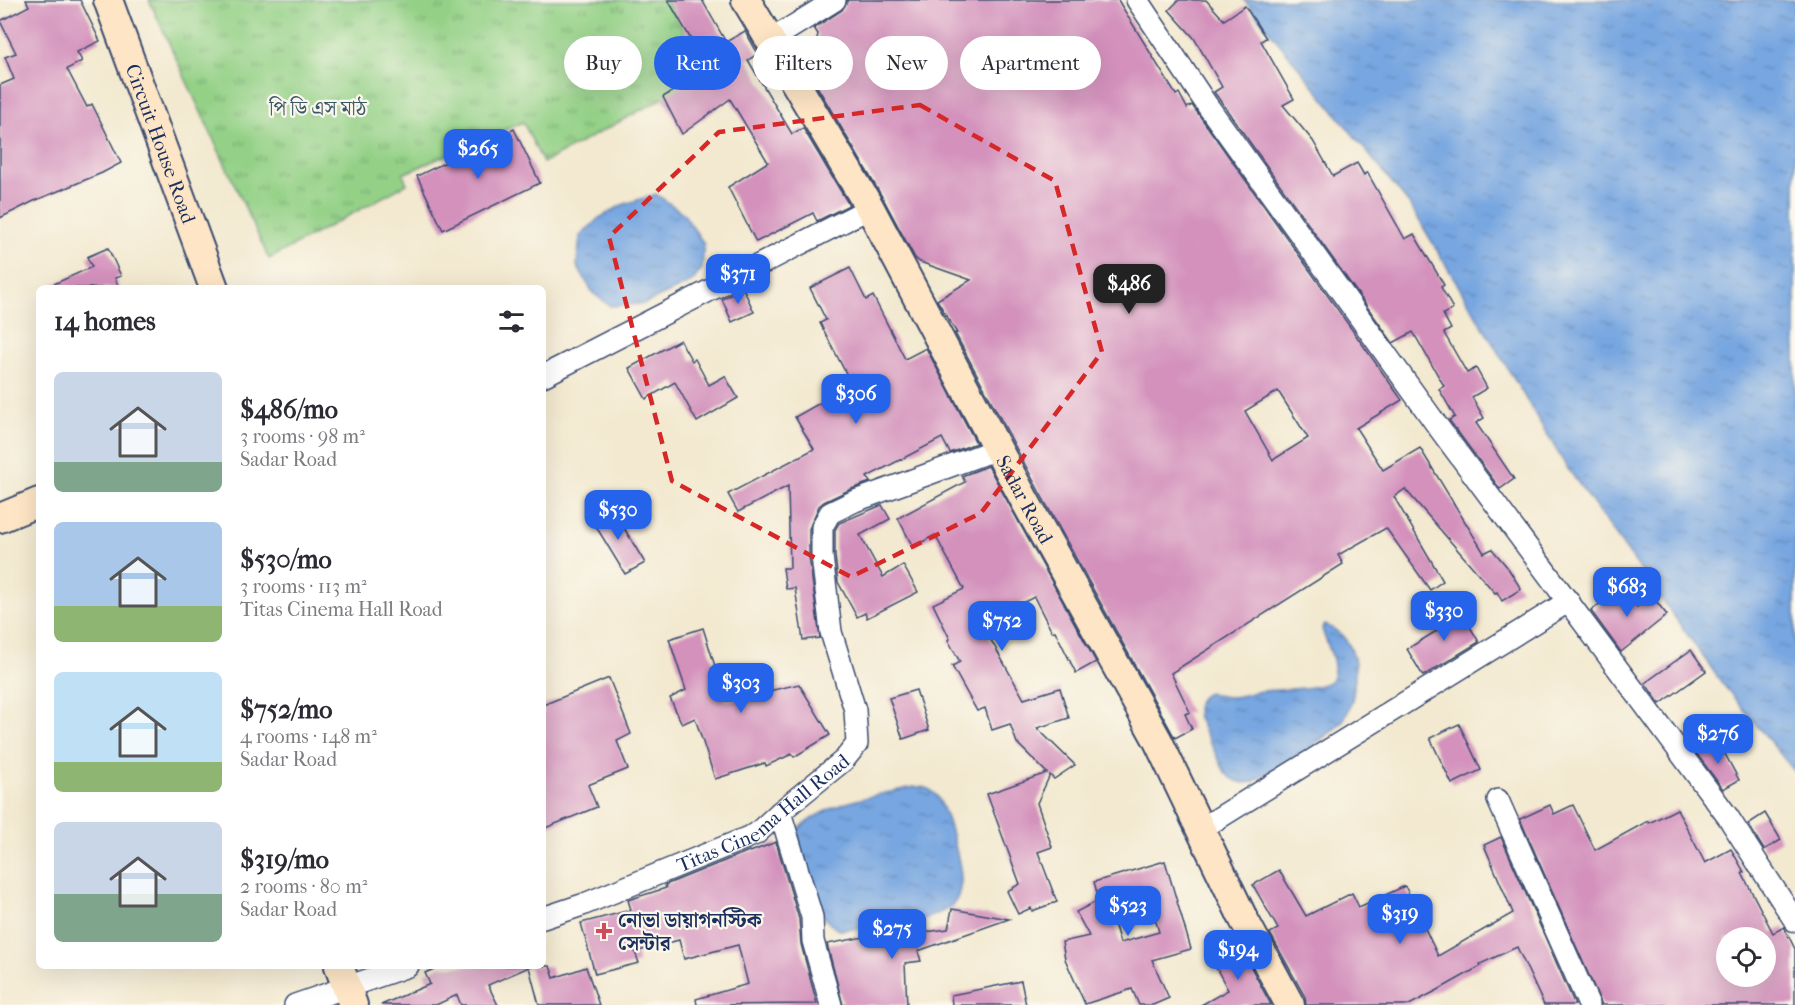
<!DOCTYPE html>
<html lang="en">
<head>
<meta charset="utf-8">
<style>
	:root { --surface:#fff; --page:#f7f7f7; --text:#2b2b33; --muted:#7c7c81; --accent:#2563eb }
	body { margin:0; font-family:"IM FELL French Canon","Noto Serif Bengali",serif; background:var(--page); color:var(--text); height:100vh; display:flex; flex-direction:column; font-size:22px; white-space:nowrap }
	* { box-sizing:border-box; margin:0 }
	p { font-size:20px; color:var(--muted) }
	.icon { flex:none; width:33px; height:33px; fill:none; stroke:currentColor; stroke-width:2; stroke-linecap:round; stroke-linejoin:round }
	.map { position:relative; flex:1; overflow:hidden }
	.side { position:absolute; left:36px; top:285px; width:510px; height:684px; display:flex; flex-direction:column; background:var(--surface); border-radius:9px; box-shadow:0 6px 24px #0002 }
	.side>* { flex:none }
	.top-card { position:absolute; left:564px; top:36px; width:570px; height:54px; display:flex; gap:12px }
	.tools { position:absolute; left:1716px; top:927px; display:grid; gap:12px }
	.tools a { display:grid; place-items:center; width:60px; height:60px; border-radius:50%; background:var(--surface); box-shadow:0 6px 24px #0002; font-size:30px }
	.price { position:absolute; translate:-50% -51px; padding:0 14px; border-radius:12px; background:var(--accent); color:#fff; font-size:20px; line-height:39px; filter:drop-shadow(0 2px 3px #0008) }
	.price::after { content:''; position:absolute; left:50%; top:36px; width:18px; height:14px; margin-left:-9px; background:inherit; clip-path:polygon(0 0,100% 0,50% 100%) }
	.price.on { background:#222; color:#fff }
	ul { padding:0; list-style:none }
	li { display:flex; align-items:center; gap:18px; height:150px; padding:0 18px }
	li span { display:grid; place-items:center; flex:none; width:168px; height:120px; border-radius:9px; color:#555 }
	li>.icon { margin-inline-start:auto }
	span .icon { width:72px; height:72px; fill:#fffc; stroke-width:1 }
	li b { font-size:26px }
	h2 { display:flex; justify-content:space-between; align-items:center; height:72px; padding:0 18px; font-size:26px }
	.pill { padding:0 21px; border-radius:27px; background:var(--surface); box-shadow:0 6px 24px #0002; font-size:21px; line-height:54px }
	.pill.on { background:var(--accent); color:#fff }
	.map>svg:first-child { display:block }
</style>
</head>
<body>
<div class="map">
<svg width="1795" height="1005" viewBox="0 0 1795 1005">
	<defs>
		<pattern id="park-tufts" width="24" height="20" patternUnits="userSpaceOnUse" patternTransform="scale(1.5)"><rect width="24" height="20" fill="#94d187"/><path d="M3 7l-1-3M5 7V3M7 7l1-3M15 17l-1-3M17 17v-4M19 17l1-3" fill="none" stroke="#78aa72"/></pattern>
		<pattern id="water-ripples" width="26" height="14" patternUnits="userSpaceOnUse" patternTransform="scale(1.5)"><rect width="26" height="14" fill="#77a6e0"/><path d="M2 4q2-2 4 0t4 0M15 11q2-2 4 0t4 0" fill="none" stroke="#6188b9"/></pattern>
	</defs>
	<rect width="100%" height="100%" fill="#fbf7ec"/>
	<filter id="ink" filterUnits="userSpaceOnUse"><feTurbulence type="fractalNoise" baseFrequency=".0167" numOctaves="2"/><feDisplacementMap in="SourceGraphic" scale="12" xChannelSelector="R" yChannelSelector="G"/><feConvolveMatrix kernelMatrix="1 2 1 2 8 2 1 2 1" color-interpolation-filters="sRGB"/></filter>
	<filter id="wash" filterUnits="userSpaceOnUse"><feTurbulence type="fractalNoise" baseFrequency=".008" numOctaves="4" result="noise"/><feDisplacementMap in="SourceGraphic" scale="24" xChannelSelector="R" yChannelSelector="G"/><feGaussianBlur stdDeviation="1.35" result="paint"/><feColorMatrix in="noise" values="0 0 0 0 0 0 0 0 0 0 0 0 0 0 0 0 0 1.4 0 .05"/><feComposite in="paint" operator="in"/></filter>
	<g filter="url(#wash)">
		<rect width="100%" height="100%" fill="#f3e9d0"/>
		<path fill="url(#park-tufts)" stroke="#588072" stroke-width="1.5" d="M 149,0 L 666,0 L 708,74 L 543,163 L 523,122 L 403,174 L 407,184 L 269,259 Z"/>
		<g fill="url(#water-ripples)" stroke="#496a9f" stroke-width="1.5">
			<path d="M 1244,0 L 1795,0 L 1795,772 L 1722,683 L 1566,466 L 1410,205 Z"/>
			<path d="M 656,194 L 683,213 L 704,244 L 702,269 L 692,282 L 644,304 L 610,306 L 593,293 L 577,266 L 580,236 L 599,218 L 622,205 Z"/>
			<path d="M 1325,625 C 1343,631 1354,647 1355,666 C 1355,685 1354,703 1344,719 C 1335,734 1272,770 1253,782 C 1241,784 1236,782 1226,774 L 1198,718 C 1196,706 1197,698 1208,693 C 1216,695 1223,697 1231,697 C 1242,697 1252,692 1263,691 C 1276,689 1329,691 1333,677 C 1338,660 1325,643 1322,628 Z"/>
			<path d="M 914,787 C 922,787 929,787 935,794 C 946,806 962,865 961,882 C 960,889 959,898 954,903 C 932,926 868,928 838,930 L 829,923 L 821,912 L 799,847 L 798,830 C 826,802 877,795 914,787 Z"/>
		</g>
		<g id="blocks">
			<g fill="#d391bc" fill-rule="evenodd">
				<path d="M 26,0 L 80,0 L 100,41 L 77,52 L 82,61 L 67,69 L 87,107 L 92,104 L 121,163 L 102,173 L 34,201 L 0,218 L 0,85 L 14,79 L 5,57 L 16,53 L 0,21 L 29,6 Z"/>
				<path d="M 668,0 L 702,0 L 726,42 L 745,31 L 758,54 L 748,60 L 792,134 L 803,128 L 849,205 L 817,221 L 813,213 L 756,242 L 728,187 L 768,162 L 730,99 L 682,134 L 663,97 L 709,70 Z"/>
				<path d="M 848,0 L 1118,0 L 1176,95 L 1179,93 L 1187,108 L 1192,105 L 1402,400 L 1356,428 L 1383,470 L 1420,448 L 1484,553 L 1492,549 L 1508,568 L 1521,589 L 1502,601 L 1497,592 L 1495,593 L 1405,489 L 1394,497 L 1443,581 L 1430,590 L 1386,528 L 1338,555 L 1343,564 L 1171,673 L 1190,712 L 1185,714 L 1192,729 L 1175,738 L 1039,491 L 955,333 L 957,333 L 937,300 L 971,280 L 920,262 L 915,258 L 884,200 L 815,83 L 812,61 L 818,34 L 814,28 L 842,10 ZM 1278,391 L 1308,438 L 1273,460 L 1245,411 Z"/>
				<path d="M 1179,0 L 1206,0 L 1224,20 L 1245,6 L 1266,38 L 1261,41 L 1294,99 L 1283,105 L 1313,141 L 1333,176 L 1357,163 L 1364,175 L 1367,172 L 1405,239 L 1414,234 L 1444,285 L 1441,287 L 1453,309 L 1443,314 L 1451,329 L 1444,333 L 1467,373 L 1476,368 L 1487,388 L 1472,397 L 1484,418 L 1476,423 L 1514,479 L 1500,489 L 1449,420 L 1455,417 L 1439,389 L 1444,386 L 1413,332 L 1393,343 L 1214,92 L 1222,87 L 1194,38 L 1169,10 Z"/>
				<path d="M 514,129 L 540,183 L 443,230 L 417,176 Z"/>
				<path d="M 108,248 L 121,276 L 115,278 L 119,288 L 45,288 L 92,267 L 87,257 Z"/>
				<path d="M 850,268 L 866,300 L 873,296 L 905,359 L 926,348 L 976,443 L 950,453 L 942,438 L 867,477 L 870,482 L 849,490 L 824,502 L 819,506 L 809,529 L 809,557 L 820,638 L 803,640 L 795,588 L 786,589 L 783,568 L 790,568 L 788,486 L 738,512 L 728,494 L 814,449 L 795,417 L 852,385 L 820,323 L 826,320 L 810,288 Z"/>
				<path d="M 743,288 L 754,312 L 732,322 L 722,299 Z"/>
				<path d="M 680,340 L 692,361 L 695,359 L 709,385 L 725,376 L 738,398 L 697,422 L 675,382 L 646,399 L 629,368 Z"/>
				<path d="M 988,466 L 1096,662 L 1076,673 L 1055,631 L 1052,632 L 1034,597 L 982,624 L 1024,699 L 1060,688 L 1069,718 L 1037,728 L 1075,765 L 1054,779 L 1050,775 L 1037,803 L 1052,847 L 1038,852 L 1057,902 L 1032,911 L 1031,908 L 1018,914 L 1007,891 L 1020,884 L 987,794 L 1047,773 L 1017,743 L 1010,724 L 992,730 L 985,708 L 977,711 L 952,666 L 960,662 L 948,640 L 950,639 L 933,604 L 964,589 L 935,535 L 913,547 L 898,518 L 965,482 L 962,476 Z"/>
				<path d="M 882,505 L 890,519 L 860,535 L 883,577 L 903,565 L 918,592 L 867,618 L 865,613 L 857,617 L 838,582 L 835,555 L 835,530 L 839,523 Z"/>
				<path d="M 612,508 L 645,563 L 625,574 L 592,520 Z"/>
				<path d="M 1621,587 L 1637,607 L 1652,596 L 1667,615 L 1621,652 L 1591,611 Z"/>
				<path d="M 1457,605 L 1479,642 L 1423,676 L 1407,649 L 1440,629 L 1434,618 Z"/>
				<path d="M 703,628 L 726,701 L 799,684 L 830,735 L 794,757 L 792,754 L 766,766 L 765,763 L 715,779 L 695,718 L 682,724 L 670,698 L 686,690 L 669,639 Z"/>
				<path d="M 1691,650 L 1706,671 L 1660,704 L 1645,683 Z"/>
				<path d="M 609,678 L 631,734 L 617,741 L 628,769 L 588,785 L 597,807 L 543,829 L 543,705 Z"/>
				<path d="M 916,690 L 929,730 L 903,739 L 889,698 Z"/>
				<path d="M 1459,724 L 1481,770 L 1452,784 L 1430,738 Z"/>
				<path d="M 1718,741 L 1739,780 L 1723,789 L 1696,753 Z"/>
				<path d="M 1550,805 L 1554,814 L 1573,805 L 1595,850 L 1648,821 L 1649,823 L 1677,809 L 1705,863 L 1731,849 L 1744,872 L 1742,873 L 1773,933 L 1784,927 L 1795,949 L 1795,1005 L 1602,1005 L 1520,819 ZM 1726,938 L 1766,938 L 1766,976 L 1726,976 Z"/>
				<path d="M 1765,813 L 1781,840 L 1764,850 L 1748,824 Z"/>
				<path d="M 1501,837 L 1575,1005 L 1544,1005 L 1517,947 L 1480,964 L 1481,966 L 1438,990 L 1409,1005 L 1306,1005 L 1305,997 L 1270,933 L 1278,929 L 1253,885 L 1279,870 L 1306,916 L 1352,893 L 1359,907 L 1405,886 L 1438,956 L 1513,913 L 1484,845 Z"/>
				<path d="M 776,842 L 799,919 L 801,944 L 817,1004 L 697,1005 L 696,999 L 748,984 L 738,945 L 684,959 L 679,940 L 635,952 L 639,963 L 595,974 L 581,923 L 631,910 L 628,900 L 666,888 L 665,885 L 749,851 L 750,852 Z"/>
				<path d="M 1165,861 L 1191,949 L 1152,960 L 1169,998 L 1153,1005 L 1139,1005 L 1132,989 L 1085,1004 L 1065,959 L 1062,942 L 1089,936 L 1076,912 L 1099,900 L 1094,882 ZM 1147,892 L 1159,932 L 1120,943 L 1108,903 Z"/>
				<path d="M 952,909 L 1009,919 L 918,951 L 921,961 L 905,963 L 907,1005 L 843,1005 L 827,944 L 864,937 L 865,940 L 948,929 Z"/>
				<path d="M 1239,945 L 1271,1005 L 1201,1005 L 1228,990 L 1212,960 Z"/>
				<path d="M 441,966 L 550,966 L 554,978 L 586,967 L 599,1005 L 539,1005 L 529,967 L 488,985 L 498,1005 L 461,1005 L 457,995 L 436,1005 L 381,1005 L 430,984 L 425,973 Z"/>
				<path d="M 1021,981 L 1026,1005 L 952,1005 L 951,995 Z"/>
			</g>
		</g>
	</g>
	<g filter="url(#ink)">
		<use href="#blocks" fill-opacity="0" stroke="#3b4b6f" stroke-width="1.5"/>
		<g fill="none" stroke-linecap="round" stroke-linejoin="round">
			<defs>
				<g id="street">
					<path d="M 1137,0 L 1207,105 L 1439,428 L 1728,817 L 1795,921"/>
					<path d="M 771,40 L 835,0"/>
					<path d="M 543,376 L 870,208"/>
					<path d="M 1498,800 L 1589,1005"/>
					<path d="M 780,812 L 812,917 L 813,941 L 831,1005"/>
					<path d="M 1201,829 L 1569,601"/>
					<path id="s1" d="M 543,918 L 582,905 L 756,834 L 780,812 L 844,760 L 857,744 L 855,710 L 831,632 L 822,556 L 822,527 L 830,513 L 855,501 L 997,449"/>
					<path d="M 295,1005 L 408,966"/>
				</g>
				<g id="secondary">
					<path id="s2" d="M 108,0 L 214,288"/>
					<path id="s3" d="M 746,0 L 870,208 L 1024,499 L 1158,741 L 1243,918 L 1290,1005"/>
					<path d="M 0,518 L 39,502"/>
					<path d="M 339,966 L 353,1005"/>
				</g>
			</defs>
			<use href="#street" stroke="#3b4b6f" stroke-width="24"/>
			<use href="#secondary" stroke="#3b4b6f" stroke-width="32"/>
			<use href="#street" stroke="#fff" stroke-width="21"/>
			<use href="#secondary" stroke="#fde5c5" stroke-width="28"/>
		</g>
	</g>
	<path fill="none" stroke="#d62828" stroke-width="4.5" stroke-dasharray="12 8" stroke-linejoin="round" d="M 920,105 L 1055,181 L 1102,352 L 981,513 L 851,577 L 672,481 L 609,237 L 719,132 Z"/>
	<path fill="#d1495b" stroke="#fbf7ec" stroke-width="2" d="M601 922h6v6h6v6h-6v6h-6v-6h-6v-6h6z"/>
	<g text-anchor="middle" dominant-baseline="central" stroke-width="4.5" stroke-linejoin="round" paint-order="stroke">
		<g font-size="20" fill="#395868" stroke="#fbf7ec">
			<text x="318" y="108">পি ডি এস মাঠ</text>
		</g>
		<g font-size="20" fill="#1b2f5e" stroke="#fbf7ec">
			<text stroke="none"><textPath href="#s2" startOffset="153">Circuit House Road</textPath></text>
			<text stroke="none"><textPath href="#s3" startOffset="572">Sadar Road</textPath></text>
			<text stroke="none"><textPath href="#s1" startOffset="246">Titas Cinema Hall Road</textPath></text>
		</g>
		<g font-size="20" font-weight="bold" fill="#1b2f5e" stroke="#fbf7ec" text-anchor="start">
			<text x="618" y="920">নোভা ডায়াগনস্টিক<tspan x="618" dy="23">সেন্টার</tspan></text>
		</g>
	</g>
</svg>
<div class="tools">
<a><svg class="icon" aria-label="locate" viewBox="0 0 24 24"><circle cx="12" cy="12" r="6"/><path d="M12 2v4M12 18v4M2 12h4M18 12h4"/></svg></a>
</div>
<b class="price" style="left:478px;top:180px">$265</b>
<b class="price" style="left:738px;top:305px">$371</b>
<b class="price on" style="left:1129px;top:315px">$486</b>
<b class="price" style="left:856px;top:425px">$306</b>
<b class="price" style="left:618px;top:541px">$530</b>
<b class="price" style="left:1627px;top:618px">$683</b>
<b class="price" style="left:1444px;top:642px">$330</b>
<b class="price" style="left:1002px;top:652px">$752</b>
<b class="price" style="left:741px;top:714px">$303</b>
<b class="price" style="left:1718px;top:765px">$276</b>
<b class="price" style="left:1128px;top:937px">$523</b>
<b class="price" style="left:1400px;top:945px">$319</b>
<b class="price" style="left:892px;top:960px">$275</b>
<b class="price" style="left:1238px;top:981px">$194</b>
<div class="top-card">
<a class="pill">Buy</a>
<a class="pill on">Rent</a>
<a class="pill">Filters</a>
<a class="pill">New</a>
<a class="pill">Apartment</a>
</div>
<section class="side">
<h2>14 homes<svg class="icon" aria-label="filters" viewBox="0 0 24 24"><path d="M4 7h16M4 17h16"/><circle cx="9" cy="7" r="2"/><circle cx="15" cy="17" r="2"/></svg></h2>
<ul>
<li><span style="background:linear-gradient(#c9d6e8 75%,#7fa58c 0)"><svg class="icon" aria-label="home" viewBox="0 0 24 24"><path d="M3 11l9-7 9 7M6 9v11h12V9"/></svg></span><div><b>$486/mo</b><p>3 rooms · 98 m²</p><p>Sadar Road</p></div></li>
<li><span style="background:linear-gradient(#a9c7e8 70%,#8fb573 0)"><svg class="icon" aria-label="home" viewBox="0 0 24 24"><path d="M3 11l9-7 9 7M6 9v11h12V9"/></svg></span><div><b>$530/mo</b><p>3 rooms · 113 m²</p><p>Titas Cinema Hall Road</p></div></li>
<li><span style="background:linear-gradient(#bfe0f5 75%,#8fb573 0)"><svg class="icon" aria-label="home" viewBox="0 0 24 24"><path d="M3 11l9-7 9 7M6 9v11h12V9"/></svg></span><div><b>$752/mo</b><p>4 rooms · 148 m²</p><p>Sadar Road</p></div></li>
<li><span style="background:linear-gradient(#c9d6e8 60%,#7fa58c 0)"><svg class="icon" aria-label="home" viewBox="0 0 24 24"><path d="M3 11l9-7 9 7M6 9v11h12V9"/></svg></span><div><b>$319/mo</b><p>2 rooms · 80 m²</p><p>Sadar Road</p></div></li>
</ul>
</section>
</div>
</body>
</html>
